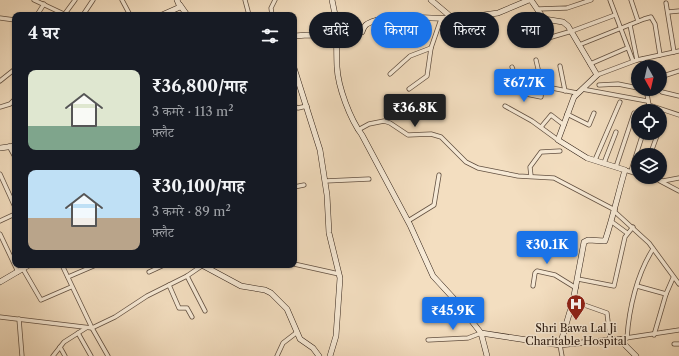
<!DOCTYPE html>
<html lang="hi">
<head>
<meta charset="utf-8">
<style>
	:root { --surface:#171b24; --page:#20242c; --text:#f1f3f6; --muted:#9ea1a6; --accent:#1a73e8 }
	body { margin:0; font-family:"Libre Caslon Text","Noto Serif Devanagari",serif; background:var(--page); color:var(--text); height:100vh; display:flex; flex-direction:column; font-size:15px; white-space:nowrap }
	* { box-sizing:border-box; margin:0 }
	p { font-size:13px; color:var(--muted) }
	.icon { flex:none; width:22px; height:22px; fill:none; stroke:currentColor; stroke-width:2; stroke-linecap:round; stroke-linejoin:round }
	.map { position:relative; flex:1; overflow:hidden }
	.drawer { position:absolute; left:12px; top:12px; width:285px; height:256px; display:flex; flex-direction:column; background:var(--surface); border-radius:8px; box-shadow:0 1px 3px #0004 }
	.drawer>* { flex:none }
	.hud { position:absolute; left:309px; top:12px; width:310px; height:36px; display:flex; gap:8px }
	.needle { width:26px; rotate:172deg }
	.tools { position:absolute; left:631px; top:60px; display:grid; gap:8px }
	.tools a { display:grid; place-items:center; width:36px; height:36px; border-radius:50%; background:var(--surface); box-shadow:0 1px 3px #0004; font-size:20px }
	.price { position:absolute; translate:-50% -34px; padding:0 9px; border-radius:4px; background:var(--accent); color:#fff; font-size:13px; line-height:26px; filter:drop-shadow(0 1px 2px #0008) }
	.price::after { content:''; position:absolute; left:50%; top:24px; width:12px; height:9px; margin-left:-6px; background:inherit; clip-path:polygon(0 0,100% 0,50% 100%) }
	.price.selected { background:#222; color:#fff }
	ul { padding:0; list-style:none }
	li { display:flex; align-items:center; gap:12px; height:100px; padding:0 16px }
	li span { display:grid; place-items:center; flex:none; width:112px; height:80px; border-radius:8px; color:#555 }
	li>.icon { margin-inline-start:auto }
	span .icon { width:48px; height:48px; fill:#fffc; stroke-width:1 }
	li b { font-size:17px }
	h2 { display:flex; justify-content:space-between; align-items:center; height:48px; padding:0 16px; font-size:17px }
	.tag { padding:0 14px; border-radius:18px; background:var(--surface); box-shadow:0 1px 3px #0004; font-size:14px; line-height:36px }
	.tag.selected { background:var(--accent); color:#fff }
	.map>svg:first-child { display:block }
</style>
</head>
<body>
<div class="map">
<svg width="679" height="356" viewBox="0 0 679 356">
	<rect width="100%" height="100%" fill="#f3dec0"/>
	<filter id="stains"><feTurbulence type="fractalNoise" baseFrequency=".005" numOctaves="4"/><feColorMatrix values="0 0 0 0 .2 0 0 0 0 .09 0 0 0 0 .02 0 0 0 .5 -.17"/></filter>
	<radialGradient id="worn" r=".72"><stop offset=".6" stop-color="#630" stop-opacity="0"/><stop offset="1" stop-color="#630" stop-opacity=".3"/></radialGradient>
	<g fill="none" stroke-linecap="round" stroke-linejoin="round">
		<defs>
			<g id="street">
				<path d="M 34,0 L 66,15"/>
				<path d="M 122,0 L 130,15"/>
				<path d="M 245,0 L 249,15"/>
				<path d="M 610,0 L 633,61"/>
				<path d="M 631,0 L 638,21"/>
				<path d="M 666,3 L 674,52"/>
				<path d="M 538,9 L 567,8 L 591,0"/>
				<path d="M 668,12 L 679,11"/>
				<path d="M 37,15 L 44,4"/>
				<path d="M 64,15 L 75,0"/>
				<path d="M 83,15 L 93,0"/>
				<path d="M 272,15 L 271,8 L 275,0"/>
				<path d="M 0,18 L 15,20"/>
				<path d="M 630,25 L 637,60"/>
				<path d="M 538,41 L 572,31 L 615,15"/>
				<path d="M 579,45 L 644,19 L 651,17 L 655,24 L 660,55"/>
				<path d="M 643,59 L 644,67"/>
				<path d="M 590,64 L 627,48"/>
				<path d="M 560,66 L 565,91"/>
				<path d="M 512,67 L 521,93 L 541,97 L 542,86 L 536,60"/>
				<path d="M 390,74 L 410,56 L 431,48"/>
				<path d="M 597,75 L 637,60 L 679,51"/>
				<path d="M 660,77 L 679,71"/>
				<path d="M 0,81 L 15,69"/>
				<path d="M 599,85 L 618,84 L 638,88"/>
				<path d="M 542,86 L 577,93"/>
				<path d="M 409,89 L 427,76 L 431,48 L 441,19"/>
				<path d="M 582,89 L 647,101"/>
				<path d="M 646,89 L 649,105 L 679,115"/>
				<path d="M 659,89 L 662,92 L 679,96"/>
				<path d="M 294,106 L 298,108 L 307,106"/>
				<path d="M 505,106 L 532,121 L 558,140"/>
				<path d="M 0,107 L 10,104 L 15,99"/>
				<path d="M 567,114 L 589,125 L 594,113"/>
				<path d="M 541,127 L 551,115 L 564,125"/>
				<path d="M 660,127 L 660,126"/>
				<path d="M 358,130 L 369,124 L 384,121 L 390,123 L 408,135 L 431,134 L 441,137 L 466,162 L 478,168 L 518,176 L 554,178 L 615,210"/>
				<path d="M 9,146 L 15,157"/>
				<path d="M 650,155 L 658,133"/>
				<path d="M 595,160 L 620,102"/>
				<path d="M 604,163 L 616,132"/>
				<path d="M 616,167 L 634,113"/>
				<path d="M 625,170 L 638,174"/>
				<path d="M 631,171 L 643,133"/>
				<path d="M 0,174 L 15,207"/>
				<path d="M 531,176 L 530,167 L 541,152 L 560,151"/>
				<path d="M 647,177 L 663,181 L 679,178"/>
				<path d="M 325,181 L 369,179"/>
				<path d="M 660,181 L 679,191"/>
				<path d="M 294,187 L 304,185"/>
				<path d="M 615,212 L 649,243 L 679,284"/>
				<path d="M 0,221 L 15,214"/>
				<path d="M 408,221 L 434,205 L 439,175"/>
				<path d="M 612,222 L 627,233"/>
				<path d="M 0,234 L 18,272"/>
				<path d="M 294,264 L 339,274"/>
				<path d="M 62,265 L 92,328 L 108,356"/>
				<path d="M 23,269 L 41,300 L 71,287"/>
				<path d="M 149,272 L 164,265"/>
				<path d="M 187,276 L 205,311"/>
				<path d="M 68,277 L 96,265"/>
				<path d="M 578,279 L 614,286 L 625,237 L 633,227"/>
				<path d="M 169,285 L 179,308 L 187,308 L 192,317"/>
				<path d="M 533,286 L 535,273 L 537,271 L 555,275 L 576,288"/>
				<path d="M 637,286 L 666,294"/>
				<path d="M 573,301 L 607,313 L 610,339"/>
				<path d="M 0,317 L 92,328 L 115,317 L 147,296 L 187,276 L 203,265"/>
				<path d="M 19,319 L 22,356"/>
				<path d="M 78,333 L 91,356"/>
				<path d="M 654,335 L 666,294 L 673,278"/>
				<path d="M 627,338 C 629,308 637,274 653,249"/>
				<path d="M 619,339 L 679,330"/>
				<path d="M 428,340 L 468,338 L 481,333"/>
				<path d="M 674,344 L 679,344"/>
				<path d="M 560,345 L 562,356"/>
				<path d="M 60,347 L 65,356"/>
				<path d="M 53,356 L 64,342 L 86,328"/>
				<path d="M 277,356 L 283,343 L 296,333"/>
			</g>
			<g id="secondary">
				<path d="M 332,0 C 338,23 336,44 337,67 C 338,87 350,119 362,135 L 410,225 L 433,276 L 456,301 L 481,333 L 560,345 L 619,339 L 636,356"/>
				<path d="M 431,0 L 450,16 L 462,18 L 498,13 L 529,0"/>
				<path d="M 531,0 L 544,19 L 563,22 L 568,26 L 597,75 L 574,97 L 558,140 L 587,158 L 625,170 C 618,194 613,217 605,241 L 588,240 L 584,242 L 573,301 L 560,345"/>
				<path d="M 180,5 L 187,15"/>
				<path d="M 162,15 L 180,7 L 177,0"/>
				<path d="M 294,36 L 308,35 L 339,37 L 362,32 C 363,29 364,26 367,24 C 388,12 430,20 454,18"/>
				<path d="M 294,68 L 320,150 L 327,195 L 329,233 L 340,278 L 336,336 L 330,356"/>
				<path d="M 0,148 L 15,146"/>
				<path d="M 202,265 L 241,286 L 265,290 L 271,293 L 287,309 L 300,339 L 313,348 L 319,356"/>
				<path d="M 0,282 L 29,265"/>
				<path d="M 481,333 L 487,356"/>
			</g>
		</defs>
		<use href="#street" stroke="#625041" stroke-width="5"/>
		<use href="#secondary" stroke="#312117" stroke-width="6"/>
		<use href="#street" stroke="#f7ead6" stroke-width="3.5"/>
		<use href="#secondary" stroke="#f7ead6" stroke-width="5"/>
	</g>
	<defs>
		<symbol id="hospital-pin" viewBox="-11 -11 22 30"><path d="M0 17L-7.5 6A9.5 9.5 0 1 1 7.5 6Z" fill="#8f2418" stroke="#f7ead6"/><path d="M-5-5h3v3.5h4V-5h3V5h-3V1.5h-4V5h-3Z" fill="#fff"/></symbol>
	</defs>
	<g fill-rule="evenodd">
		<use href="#hospital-pin" x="565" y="293" width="22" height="30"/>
	</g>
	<g text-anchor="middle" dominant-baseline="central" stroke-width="3" stroke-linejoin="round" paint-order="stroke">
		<g font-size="11" fill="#312117" stroke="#f7ead6">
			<text x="576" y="328">Shri Bawa Lal Ji<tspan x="576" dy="13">Charitable Hospital</tspan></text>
		</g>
	</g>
	<rect width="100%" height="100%" filter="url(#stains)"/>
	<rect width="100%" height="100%" fill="url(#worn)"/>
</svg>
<div class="tools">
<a><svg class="needle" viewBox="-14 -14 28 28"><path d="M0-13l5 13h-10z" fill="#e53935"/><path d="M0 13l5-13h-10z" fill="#9ea1a6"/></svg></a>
<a><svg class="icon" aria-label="locate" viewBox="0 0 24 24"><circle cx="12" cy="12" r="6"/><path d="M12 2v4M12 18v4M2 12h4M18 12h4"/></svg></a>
<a><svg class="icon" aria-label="layers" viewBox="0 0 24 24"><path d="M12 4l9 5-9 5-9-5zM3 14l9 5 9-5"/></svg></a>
</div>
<b class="price" style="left:524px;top:103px">₹67.7K</b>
<b class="price selected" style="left:415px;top:128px">₹36.8K</b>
<b class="price" style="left:547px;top:265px">₹30.1K</b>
<b class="price" style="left:453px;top:331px">₹45.9K</b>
<div class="hud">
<a class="tag">खरीदें</a>
<a class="tag selected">किराया</a>
<a class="tag">फ़िल्टर</a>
<a class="tag">नया</a>
</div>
<section class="drawer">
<h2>4 घर<svg class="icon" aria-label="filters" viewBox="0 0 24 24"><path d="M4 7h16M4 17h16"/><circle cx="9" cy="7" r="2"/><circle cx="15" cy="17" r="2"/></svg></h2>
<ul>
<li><span style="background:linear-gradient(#dfe7d0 70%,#7fa58c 0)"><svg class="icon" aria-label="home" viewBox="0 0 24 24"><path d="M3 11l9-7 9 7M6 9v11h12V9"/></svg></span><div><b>₹36,800/माह</b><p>3 कमरे · 113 m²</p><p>फ़्लैट</p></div></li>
<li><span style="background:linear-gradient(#bfe0f5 60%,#b9a48a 0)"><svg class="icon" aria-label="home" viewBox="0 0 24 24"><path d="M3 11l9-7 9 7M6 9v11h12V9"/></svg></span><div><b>₹30,100/माह</b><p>3 कमरे · 89 m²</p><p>फ़्लैट</p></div></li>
</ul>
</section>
</div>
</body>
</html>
